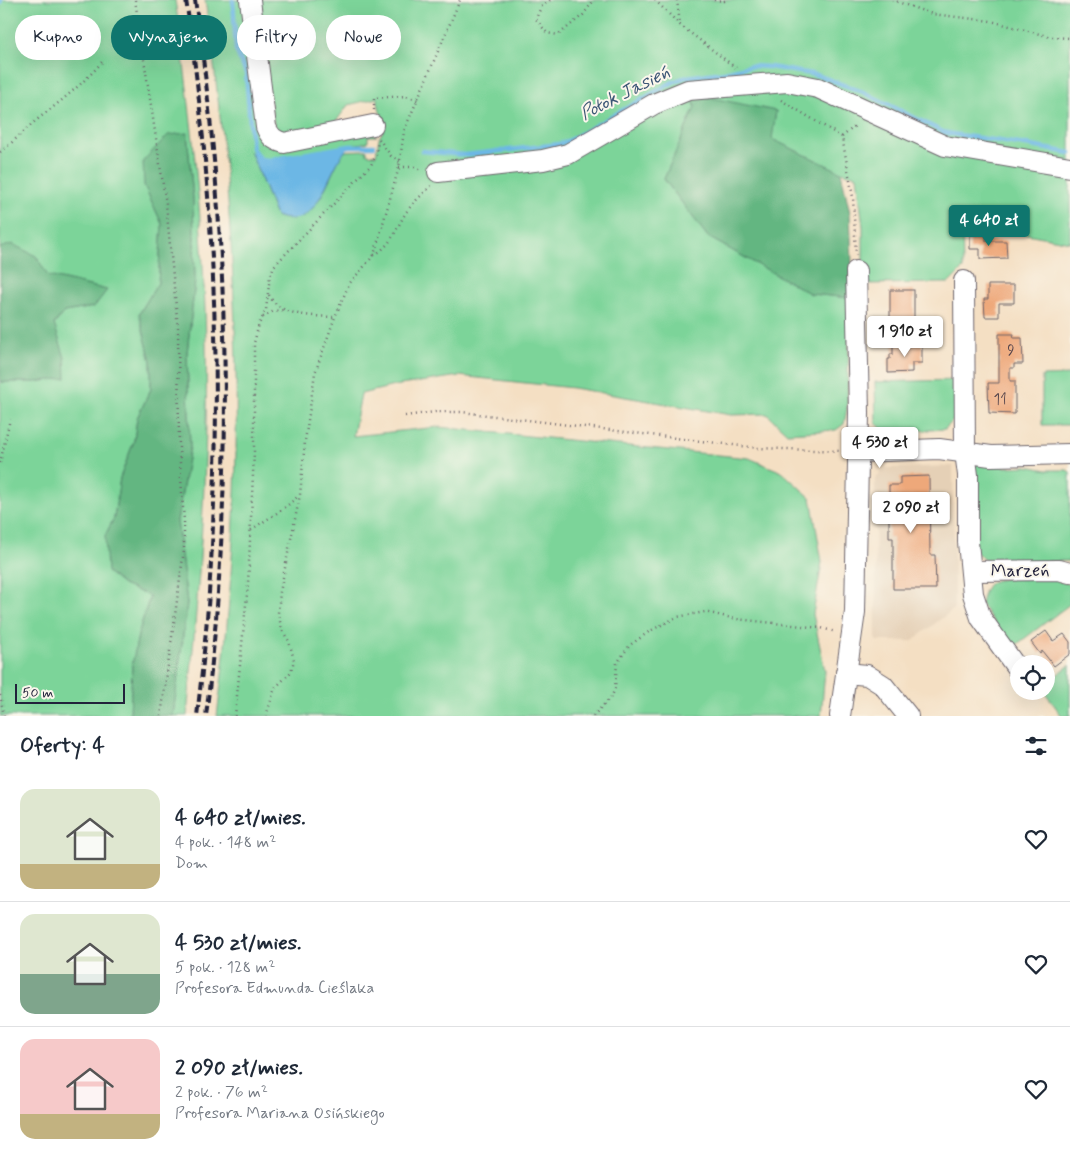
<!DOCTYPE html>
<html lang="pl">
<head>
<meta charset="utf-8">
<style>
	:root { --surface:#fff; --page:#f2f2f3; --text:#1f2937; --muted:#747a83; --line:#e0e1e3; --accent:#0f766e }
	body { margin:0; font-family:Mynerve,sans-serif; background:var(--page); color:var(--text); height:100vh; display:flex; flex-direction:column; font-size:19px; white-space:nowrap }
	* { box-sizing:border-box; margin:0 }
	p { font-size:16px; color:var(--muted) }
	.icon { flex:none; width:28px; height:28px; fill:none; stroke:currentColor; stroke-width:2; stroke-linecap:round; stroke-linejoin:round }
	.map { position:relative; height:716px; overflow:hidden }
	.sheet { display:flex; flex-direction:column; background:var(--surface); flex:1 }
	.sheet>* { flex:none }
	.banner { position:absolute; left:15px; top:15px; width:500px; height:45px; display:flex; gap:10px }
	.controls { position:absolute; left:1010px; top:655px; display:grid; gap:10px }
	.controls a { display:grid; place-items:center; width:45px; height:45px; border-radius:50%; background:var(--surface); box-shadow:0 5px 20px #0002; font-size:25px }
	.scale { position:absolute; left:15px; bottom:12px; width:110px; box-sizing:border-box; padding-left:5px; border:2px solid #22223b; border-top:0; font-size:14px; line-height:18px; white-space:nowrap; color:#22223b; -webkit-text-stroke:4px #fbf7ec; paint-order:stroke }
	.price { position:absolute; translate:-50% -42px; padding:0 11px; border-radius:5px; background:#fff; color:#222; font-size:16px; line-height:32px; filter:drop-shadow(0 1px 2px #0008) }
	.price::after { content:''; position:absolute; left:50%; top:30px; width:15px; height:11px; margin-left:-8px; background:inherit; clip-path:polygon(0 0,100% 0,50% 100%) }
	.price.on { background:var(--accent); color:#fff }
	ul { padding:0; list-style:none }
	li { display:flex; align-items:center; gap:15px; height:125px; padding:0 20px }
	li+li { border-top:1px solid var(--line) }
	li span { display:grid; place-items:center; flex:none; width:140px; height:100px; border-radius:15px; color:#555 }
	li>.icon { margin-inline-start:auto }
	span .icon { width:60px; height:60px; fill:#fffc; stroke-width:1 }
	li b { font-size:21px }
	h2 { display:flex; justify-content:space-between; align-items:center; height:60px; padding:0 20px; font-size:21px }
	.chip { padding:0 18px; border-radius:22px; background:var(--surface); box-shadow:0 5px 20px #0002; font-size:18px; line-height:45px }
	.chip.on { background:var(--accent); color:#fff }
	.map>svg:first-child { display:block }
</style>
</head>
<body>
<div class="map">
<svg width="1070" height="716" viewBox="0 0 1070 716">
	<rect width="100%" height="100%" fill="#fbf7ec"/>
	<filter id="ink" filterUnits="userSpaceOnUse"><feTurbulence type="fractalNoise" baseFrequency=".02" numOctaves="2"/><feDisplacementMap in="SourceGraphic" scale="10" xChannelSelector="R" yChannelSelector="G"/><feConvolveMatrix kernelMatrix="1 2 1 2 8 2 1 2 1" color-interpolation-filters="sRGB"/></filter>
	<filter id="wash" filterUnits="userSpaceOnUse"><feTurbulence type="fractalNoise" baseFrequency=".0096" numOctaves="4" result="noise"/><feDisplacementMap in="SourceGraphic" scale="20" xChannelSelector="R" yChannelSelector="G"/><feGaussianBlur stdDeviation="1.12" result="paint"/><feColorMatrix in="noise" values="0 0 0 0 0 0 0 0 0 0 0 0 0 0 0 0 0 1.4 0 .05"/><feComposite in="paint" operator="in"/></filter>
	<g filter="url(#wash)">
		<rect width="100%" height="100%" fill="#f4dfc3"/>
		<path fill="#e5d0b6" d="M 953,466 L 954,609 L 912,641 L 876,641 L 875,479 L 886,468 Z"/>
		<g fill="#7bd499" stroke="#4e7b6a">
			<path d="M 0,0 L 175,0 C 196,140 209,284 206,426 C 204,523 196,619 187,716 L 173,716 L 187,603 L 177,521 L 190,447 L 187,353 L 195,281 L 193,198 L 187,133 L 144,185 L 162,224 L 158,283 L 139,314 L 151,361 L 151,389 L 137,418 L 134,441 L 120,478 L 114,518 L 105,536 L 123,585 L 150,596 L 138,635 L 132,666 L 130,716 L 0,716 L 0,382 L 36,382 L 65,358 L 54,325 L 64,312 L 94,307 L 106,290 L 47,276 L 36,256 L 0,248 Z"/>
			<path d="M 205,0 L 246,0 L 270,141 L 373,133 L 377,136 L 368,136 L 368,142 L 269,160 L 260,159 L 252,149 L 251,153 L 276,216 L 310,210 L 322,195 L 342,153 L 344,151 L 367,150 L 367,154 L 376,155 L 379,138 L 384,129 L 377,98 L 348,105 L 332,127 L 276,137 L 254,0 L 1070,0 L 1070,242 L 962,222 L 963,269 L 949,283 L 865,284 L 863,273 L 863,227 L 857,176 L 841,172 L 771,139 L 776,111 L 695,107 L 664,179 L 708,237 L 811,294 L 850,298 L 847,409 L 844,424 L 836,430 L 787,433 L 767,414 L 731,415 L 573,388 L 459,376 L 394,386 L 361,394 L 353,436 L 438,427 L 749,458 L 782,472 L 811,498 L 822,562 L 813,614 L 825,671 L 821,716 L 217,716 C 248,478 240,237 205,0 Z"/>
			<path d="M 1070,375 L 1070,425 L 1042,425 L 1042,376 Z"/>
			<path d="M 955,380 L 956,418 L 945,429 L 886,433 L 876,423 L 875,382 Z"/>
			<path d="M 990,462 L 1005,467 L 1027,466 L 1047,470 L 1067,470 L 1070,472 L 1070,561 L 986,562 L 975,551 L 974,465 Z"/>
			<path d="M 1045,578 L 1066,583 L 1070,586 L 1070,604 L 1012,648 L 981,604 C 983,596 984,587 992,582 C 1004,576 1031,579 1045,578 Z"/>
			<path d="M 1070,665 L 1070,716 L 1062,716 L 1044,691 L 1046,691 L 1046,683 Z"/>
		</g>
		<g fill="#64b681" stroke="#436c5e">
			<path d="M 692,94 L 776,111 L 772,139 L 841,172 L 850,213 L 852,264 L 850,298 L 811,294 L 708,237 L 664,179 L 695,107 Z"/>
			<path d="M 187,133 L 193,198 L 195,281 L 187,353 L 190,447 L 177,521 L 187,603 L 173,716 L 130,716 L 132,666 L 138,635 L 150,596 L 123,585 L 107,572 L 105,536 L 114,518 L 120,478 L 134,441 L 137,418 L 151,389 L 151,361 L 139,314 L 158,283 L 162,224 L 144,185 L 143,161 L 168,135 Z"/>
			<path d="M 12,244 L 36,256 L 48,276 L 107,290 L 94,307 L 64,312 L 54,324 L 65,358 L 66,378 L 36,382 L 0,382 L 0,248 Z"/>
		</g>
		<path fill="#6cb7e5" stroke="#476c90" d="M 350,146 C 325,168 322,234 276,216 L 251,153 L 252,148 L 259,159 L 269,160 Z"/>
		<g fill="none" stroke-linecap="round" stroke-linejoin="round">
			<g stroke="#6cb7e5" stroke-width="4.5">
				<path d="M 233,0 L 236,50 L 246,73 L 247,86 L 252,148 L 260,159 L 269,160 L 350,146 L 374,146"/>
				<path d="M 0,3 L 1,0"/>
				<path d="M 422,151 L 465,155 L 560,144 L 570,140 L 673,82 L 686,77 L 725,72 L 750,66 L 770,67 L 817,75 L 863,92 L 943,132 L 952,134 L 1026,145 L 1070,153"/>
			</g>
		</g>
		<g id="blocks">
			<g fill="#eea87a">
				<path d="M 970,235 L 986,235 L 986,241 L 1006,241 L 1007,258 L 980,259 L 980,249 L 970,249 Z"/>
				<path d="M 988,285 L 1014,285 L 1014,303 L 999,303 L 999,317 L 985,317 L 984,299 L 988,299 Z"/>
				<rect x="890" y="290" width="24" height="32"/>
				<path d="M 999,334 L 1014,334 L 1013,338 L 1022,338 L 1023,364 L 1014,364 L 1014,368 L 1010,368 L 1010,381 L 1015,381 L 1015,414 L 989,413 L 988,383 L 999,383 Z"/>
				<path d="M 893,344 L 922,344 L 922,363 L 912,363 L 912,372 L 888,373 L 888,359 L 890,359 L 890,354 L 893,354 Z"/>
				<path d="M 929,476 L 930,555 L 935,555 L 936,589 L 893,589 L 893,538 L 889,538 L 889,485 L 900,485 L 900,477 Z"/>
				<path d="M 1046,631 L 1053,641 L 1064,634 L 1070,642 L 1070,654 L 1054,666 L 1042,651 L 1040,654 L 1031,642 Z"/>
			</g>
		</g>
	</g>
	<g filter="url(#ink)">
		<use href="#blocks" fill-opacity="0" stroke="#6c646b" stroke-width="1"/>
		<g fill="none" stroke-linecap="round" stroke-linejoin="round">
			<defs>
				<g id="minor">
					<path d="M 250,0 L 266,127 C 270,137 274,140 284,143 L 373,125"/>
					<path d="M 438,172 L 543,160 L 568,154 L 654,104 L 688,90 L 787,82 L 818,88 L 945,146 L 1070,167"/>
					<path d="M 964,281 L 965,452 L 968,475 L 968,542 L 973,594 L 981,618 L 1019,671"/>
					<path d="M 859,452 L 939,449 L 991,456 L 1070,454"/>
					<path d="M 971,571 L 1059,570 L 1070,573"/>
					<path d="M 846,673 L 867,675 L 883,685 L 908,716"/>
					<path d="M 840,716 L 855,612 L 859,413 L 856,271"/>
				</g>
			</defs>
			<use href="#minor" stroke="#6c646b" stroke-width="22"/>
			<g stroke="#6c646b" stroke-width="2.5" stroke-dasharray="1 4" stroke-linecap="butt">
				<path d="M 135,0 L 166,204 L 178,328 L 179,449 L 184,521 L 184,550 L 161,716"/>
				<path d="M 550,0 L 541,7 L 536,19 L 547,33 L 558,35 L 583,15 L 594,0"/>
				<path d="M 655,0 L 680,25 L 736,68"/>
				<path d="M 677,0 L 680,24"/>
				<path d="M 714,0 L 724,1 L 728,0"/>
				<path d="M 892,0 L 932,14 L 991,21 L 1051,37 L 1070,38"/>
				<path d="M 781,100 L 842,137 L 853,197 L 856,255"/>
				<path d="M 374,110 L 374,98 L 406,96 L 418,100"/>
				<path d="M 842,137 L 856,125"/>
				<path d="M 379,139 L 391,156 L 400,162"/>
				<path d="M 0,152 C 14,142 25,129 38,119 C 61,101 83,84 102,62"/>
				<path d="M 399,167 L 415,167 L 421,170"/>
				<path d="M 374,255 C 395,244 397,222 411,206 C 417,199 424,193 431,186"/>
				<path d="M 269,295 C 280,317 314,316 335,317"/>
				<path d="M 263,317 L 274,311 L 283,310"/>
				<path d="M 405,416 L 435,412 L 462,412 L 758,448 L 842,451"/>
				<path d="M 0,463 L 10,419"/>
				<path d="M 251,530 C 268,518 283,511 298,496"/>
				<path d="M 0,695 L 4,716"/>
				<path d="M 235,716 L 248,584 L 254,452 L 254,343 L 259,324 L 266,310 L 270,276 L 274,266 L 371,165 L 376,155 L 378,142"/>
				<path d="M 266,716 L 275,688 L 291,672 L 294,660 L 289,641 L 282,630 L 278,613 L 280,592 L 300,495 L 305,441 L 315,373 L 335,317 L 349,284 L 374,255 L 399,167 L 404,131 L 460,0"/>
				<path d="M 593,716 L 612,696 L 615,688 L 617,663 L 630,645 L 650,631 L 677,617 L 705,612 L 736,619 L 821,628 L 836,632"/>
			</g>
			<use href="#minor" stroke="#fff" stroke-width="20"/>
			<g stroke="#22223b" stroke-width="4" stroke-dasharray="8 4" stroke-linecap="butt">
				<path d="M 186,0 C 221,237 226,478 197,716"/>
				<path d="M 195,0 C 230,237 235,478 206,716"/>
			</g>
		</g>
	</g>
	<g text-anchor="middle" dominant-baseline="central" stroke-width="4" stroke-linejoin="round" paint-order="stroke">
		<g font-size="15" fill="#55444b">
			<text x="1011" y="351">9</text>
			<text x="1000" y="400">11</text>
		</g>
		<g font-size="18" fill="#22223b" stroke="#fbf7ec">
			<text transform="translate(1020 571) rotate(-1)">Marzeń</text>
		</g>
		<g font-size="19" font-style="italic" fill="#3c5676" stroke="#fbf7ec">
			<text transform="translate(625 93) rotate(-27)">Potok Jasień</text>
		</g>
	</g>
</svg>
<div class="controls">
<a><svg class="icon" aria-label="locate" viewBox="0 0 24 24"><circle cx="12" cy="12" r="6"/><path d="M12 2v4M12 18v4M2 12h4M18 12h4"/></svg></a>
</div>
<div class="scale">50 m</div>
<b class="price on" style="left:989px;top:247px">4 640 zł</b>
<b class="price" style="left:905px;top:358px">1 910 zł</b>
<b class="price" style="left:880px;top:469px">4 530 zł</b>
<b class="price" style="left:911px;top:534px">2 090 zł</b>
<div class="banner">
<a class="chip">Kupno</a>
<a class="chip on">Wynajem</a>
<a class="chip">Filtry</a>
<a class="chip">Nowe</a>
</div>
</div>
<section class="sheet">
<h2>Oferty: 4<svg class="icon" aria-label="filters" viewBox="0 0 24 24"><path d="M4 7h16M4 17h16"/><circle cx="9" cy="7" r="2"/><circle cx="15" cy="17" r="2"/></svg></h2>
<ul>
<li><span style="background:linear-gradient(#dfe7d0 75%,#c2b280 0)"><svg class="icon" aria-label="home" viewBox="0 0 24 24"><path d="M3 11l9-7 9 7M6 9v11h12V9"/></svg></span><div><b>4 640 zł/mies.</b><p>4 pok. · 148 m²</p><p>Dom</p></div><svg class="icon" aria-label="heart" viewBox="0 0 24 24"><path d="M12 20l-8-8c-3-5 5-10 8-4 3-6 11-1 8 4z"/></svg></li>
<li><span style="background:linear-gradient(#dfe7d0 60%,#7fa58c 0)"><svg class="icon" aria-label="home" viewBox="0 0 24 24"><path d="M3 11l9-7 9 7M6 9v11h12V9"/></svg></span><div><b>4 530 zł/mies.</b><p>5 pok. · 128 m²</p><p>Profesora Edmunda Cieślaka</p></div><svg class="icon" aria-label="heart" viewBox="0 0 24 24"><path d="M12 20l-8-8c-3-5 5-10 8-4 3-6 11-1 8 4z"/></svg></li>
<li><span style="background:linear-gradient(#f6c9c9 75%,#c2b280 0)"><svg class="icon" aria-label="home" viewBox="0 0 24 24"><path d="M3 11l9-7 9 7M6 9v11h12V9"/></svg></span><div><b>2 090 zł/mies.</b><p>2 pok. · 76 m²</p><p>Profesora Mariana Osińskiego</p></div><svg class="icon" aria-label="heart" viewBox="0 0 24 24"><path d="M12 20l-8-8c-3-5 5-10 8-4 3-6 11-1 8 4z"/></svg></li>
</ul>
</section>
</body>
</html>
